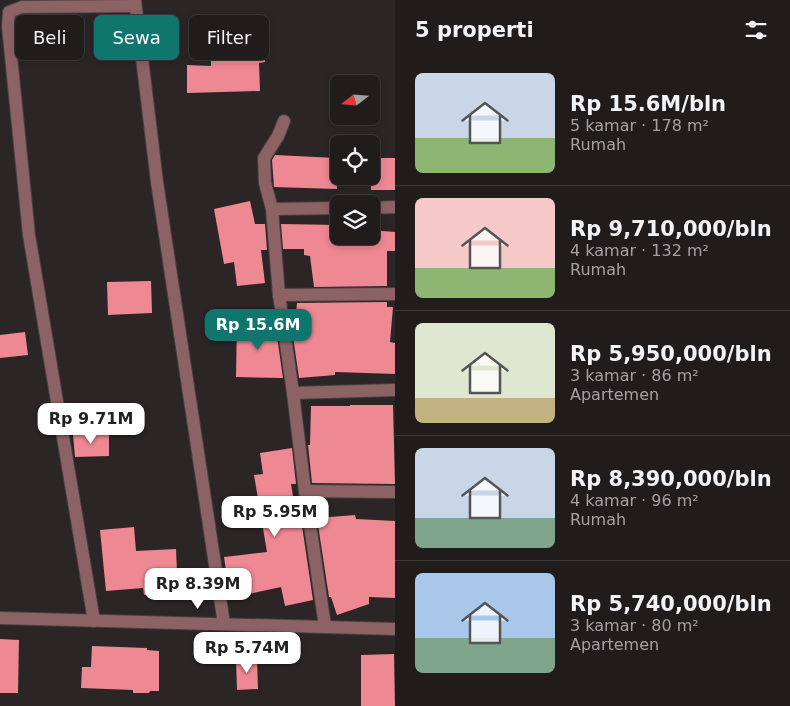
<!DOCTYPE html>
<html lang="id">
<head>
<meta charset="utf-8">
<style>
	:root { --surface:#201c1c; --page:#2d2929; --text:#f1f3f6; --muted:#a2a1a3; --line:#3d3a3b; --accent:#0f766e }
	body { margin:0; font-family:"DejaVu Sans",sans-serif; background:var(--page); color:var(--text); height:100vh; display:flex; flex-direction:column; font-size:19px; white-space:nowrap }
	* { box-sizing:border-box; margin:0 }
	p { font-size:16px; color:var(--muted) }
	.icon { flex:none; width:28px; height:28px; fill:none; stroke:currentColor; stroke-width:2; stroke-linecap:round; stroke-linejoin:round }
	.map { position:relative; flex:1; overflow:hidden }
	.panel { display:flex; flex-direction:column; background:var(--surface); width:395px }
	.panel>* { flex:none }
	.guide { position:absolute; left:15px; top:15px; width:305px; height:45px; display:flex; gap:10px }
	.needle { width:32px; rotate:253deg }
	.tools { position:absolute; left:330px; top:75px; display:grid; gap:10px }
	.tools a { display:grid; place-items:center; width:50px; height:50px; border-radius:8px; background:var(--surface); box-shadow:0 2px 8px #0003,0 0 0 1px var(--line); font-size:25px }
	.price { position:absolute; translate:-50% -42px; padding:0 11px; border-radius:10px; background:#fff; color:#222; font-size:16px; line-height:32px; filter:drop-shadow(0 1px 2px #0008) }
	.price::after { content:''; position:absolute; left:50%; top:30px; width:15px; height:11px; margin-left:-8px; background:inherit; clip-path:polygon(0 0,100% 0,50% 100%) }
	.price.active { background:var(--accent); color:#fff }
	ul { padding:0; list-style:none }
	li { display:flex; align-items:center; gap:15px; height:125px; padding:0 20px }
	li+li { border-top:1px solid var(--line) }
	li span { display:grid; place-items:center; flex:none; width:140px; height:100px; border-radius:8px; color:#555 }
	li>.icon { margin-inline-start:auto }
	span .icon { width:60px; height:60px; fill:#fffc; stroke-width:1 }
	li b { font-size:21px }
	h2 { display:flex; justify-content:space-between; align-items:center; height:60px; padding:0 20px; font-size:21px }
	.pill { padding:0 18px; border-radius:8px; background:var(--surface); box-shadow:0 2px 8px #0003,0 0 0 1px var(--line); font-size:18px; line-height:45px }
	.pill.active { background:var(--accent); color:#fff }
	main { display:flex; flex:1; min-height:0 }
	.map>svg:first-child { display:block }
</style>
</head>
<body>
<main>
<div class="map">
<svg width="395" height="706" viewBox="0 0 395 706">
	<rect width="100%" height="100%" fill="#2b2526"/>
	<g fill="#ee8892">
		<path d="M 240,32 L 240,41 L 264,40 L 265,62 L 259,63 L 260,91 L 187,93 L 187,65 L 211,66 L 210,33 Z"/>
		<path d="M 275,155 L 336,158 L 337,189 L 274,187 L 272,160 Z"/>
		<rect x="371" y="158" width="24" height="32"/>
		<path d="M 250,201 L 255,224 L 265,224 L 267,250 L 261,250 L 265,283 L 237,286 L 234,262 L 224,264 L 214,209 Z"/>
		<path d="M 281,224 L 339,225 L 339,236 L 371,236 L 371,230 L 395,232 L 395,251 L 387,251 L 387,286 L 314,287 L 310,256 L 304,255 L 304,249 L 283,249 Z"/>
		<path d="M 151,281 L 152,313 L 108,315 L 107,282 Z"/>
		<path d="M 387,302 L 387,307 L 393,307 L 390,342 L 395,343 L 395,374 L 335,372 L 335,375 L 299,378 L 291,323 L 295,323 L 297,303 Z"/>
		<path d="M 237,322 L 275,323 L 283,378 L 236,377 Z"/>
		<path d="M 25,332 L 28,355 L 0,358 L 0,335 Z"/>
		<path d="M 350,405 L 393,405 L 395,484 L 312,483 L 308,445 L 310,445 L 311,406 L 350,406 Z"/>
		<path d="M 109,434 L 109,456 L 75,457 L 73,435 Z"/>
		<path d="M 292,448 L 296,484 L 291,484 L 297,520 L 301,519 L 313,600 L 285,606 L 281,587 L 230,598 L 224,557 L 267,552 L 254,475 L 263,474 L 260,453 Z"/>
		<path d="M 355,515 L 356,519 L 395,521 L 395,598 L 369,597 L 369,604 L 337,615 L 331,597 L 329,597 L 317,518 Z"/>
		<path d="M 134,527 L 136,551 L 176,549 L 178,594 L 144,595 L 143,588 L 106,591 L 100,530 Z"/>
		<path d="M 0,639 L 19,640 L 18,693 L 0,693 Z"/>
		<path d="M 92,646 L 147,648 L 147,650 L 159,651 L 159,691 L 150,691 L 149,693 L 133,693 L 133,690 L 81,688 L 82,667 L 91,667 Z"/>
		<path d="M 394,654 L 395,706 L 361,706 L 361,655 Z"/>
		<path d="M 236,659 L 257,659 L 258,689 L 237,690 Z"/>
	</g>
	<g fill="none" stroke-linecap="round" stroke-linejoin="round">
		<defs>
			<g id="street">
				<path d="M 135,0 L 157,182 L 224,624"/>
				<path d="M 284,121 L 278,136 L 264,158 L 265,183 L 272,209 L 279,295 L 293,393 L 305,491 L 325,626"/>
				<path d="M 371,208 L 395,207"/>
				<path d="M 272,209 L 339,208"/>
				<path d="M 279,295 L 395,294"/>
				<path d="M 293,393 L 395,390"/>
				<path d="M 305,491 L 395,492"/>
				<path d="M 0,618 L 395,629"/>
				<path d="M 94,621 L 29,235 L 8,26 L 9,12 L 22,7 L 135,6"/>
			</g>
		</defs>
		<use href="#street" stroke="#474142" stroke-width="14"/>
		<use href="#street" stroke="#8d6265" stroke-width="12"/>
	</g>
</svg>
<div class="tools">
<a><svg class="needle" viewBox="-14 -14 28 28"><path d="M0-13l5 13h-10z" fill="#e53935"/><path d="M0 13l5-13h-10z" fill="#a2a1a3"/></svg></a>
<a><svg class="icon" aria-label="locate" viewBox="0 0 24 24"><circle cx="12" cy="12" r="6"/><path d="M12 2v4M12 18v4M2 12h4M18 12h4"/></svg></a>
<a><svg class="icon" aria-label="layers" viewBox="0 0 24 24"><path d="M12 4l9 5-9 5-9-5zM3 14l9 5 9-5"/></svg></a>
</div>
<b class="price active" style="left:258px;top:351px">Rp 15.6M</b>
<b class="price" style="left:91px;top:445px">Rp 9.71M</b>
<b class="price" style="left:275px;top:538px">Rp 5.95M</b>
<b class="price" style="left:198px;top:610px">Rp 8.39M</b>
<b class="price" style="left:247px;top:674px">Rp 5.74M</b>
<div class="guide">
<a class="pill">Beli</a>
<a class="pill active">Sewa</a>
<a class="pill">Filter</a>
</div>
</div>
<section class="panel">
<h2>5 properti<svg class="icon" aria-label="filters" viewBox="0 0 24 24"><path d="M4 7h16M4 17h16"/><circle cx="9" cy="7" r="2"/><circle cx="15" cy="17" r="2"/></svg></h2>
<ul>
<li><span style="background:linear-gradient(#c9d6e8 65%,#8fb573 0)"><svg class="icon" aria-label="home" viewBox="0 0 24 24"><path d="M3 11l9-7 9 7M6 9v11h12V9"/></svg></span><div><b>Rp 15.6M/bln</b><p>5 kamar · 178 m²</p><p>Rumah</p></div></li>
<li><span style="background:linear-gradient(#f6c9c9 70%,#8fb573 0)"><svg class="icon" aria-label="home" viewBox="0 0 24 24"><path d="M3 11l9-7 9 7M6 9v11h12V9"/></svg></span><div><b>Rp 9,710,000/bln</b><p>4 kamar · 132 m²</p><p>Rumah</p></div></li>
<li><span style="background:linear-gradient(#dfe7d0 75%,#c2b280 0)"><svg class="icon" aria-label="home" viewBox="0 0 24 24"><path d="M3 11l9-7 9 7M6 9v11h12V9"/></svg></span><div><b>Rp 5,950,000/bln</b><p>3 kamar · 86 m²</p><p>Apartemen</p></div></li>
<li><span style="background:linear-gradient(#c9d6e8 70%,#7fa58c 0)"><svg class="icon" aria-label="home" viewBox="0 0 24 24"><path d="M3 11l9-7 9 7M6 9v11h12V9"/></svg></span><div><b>Rp 8,390,000/bln</b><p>4 kamar · 96 m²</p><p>Rumah</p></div></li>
<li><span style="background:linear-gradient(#a9c7e8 65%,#7fa58c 0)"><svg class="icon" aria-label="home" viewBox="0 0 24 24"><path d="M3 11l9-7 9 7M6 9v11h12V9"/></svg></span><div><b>Rp 5,740,000/bln</b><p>3 kamar · 80 m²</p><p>Apartemen</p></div></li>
</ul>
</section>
</main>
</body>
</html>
